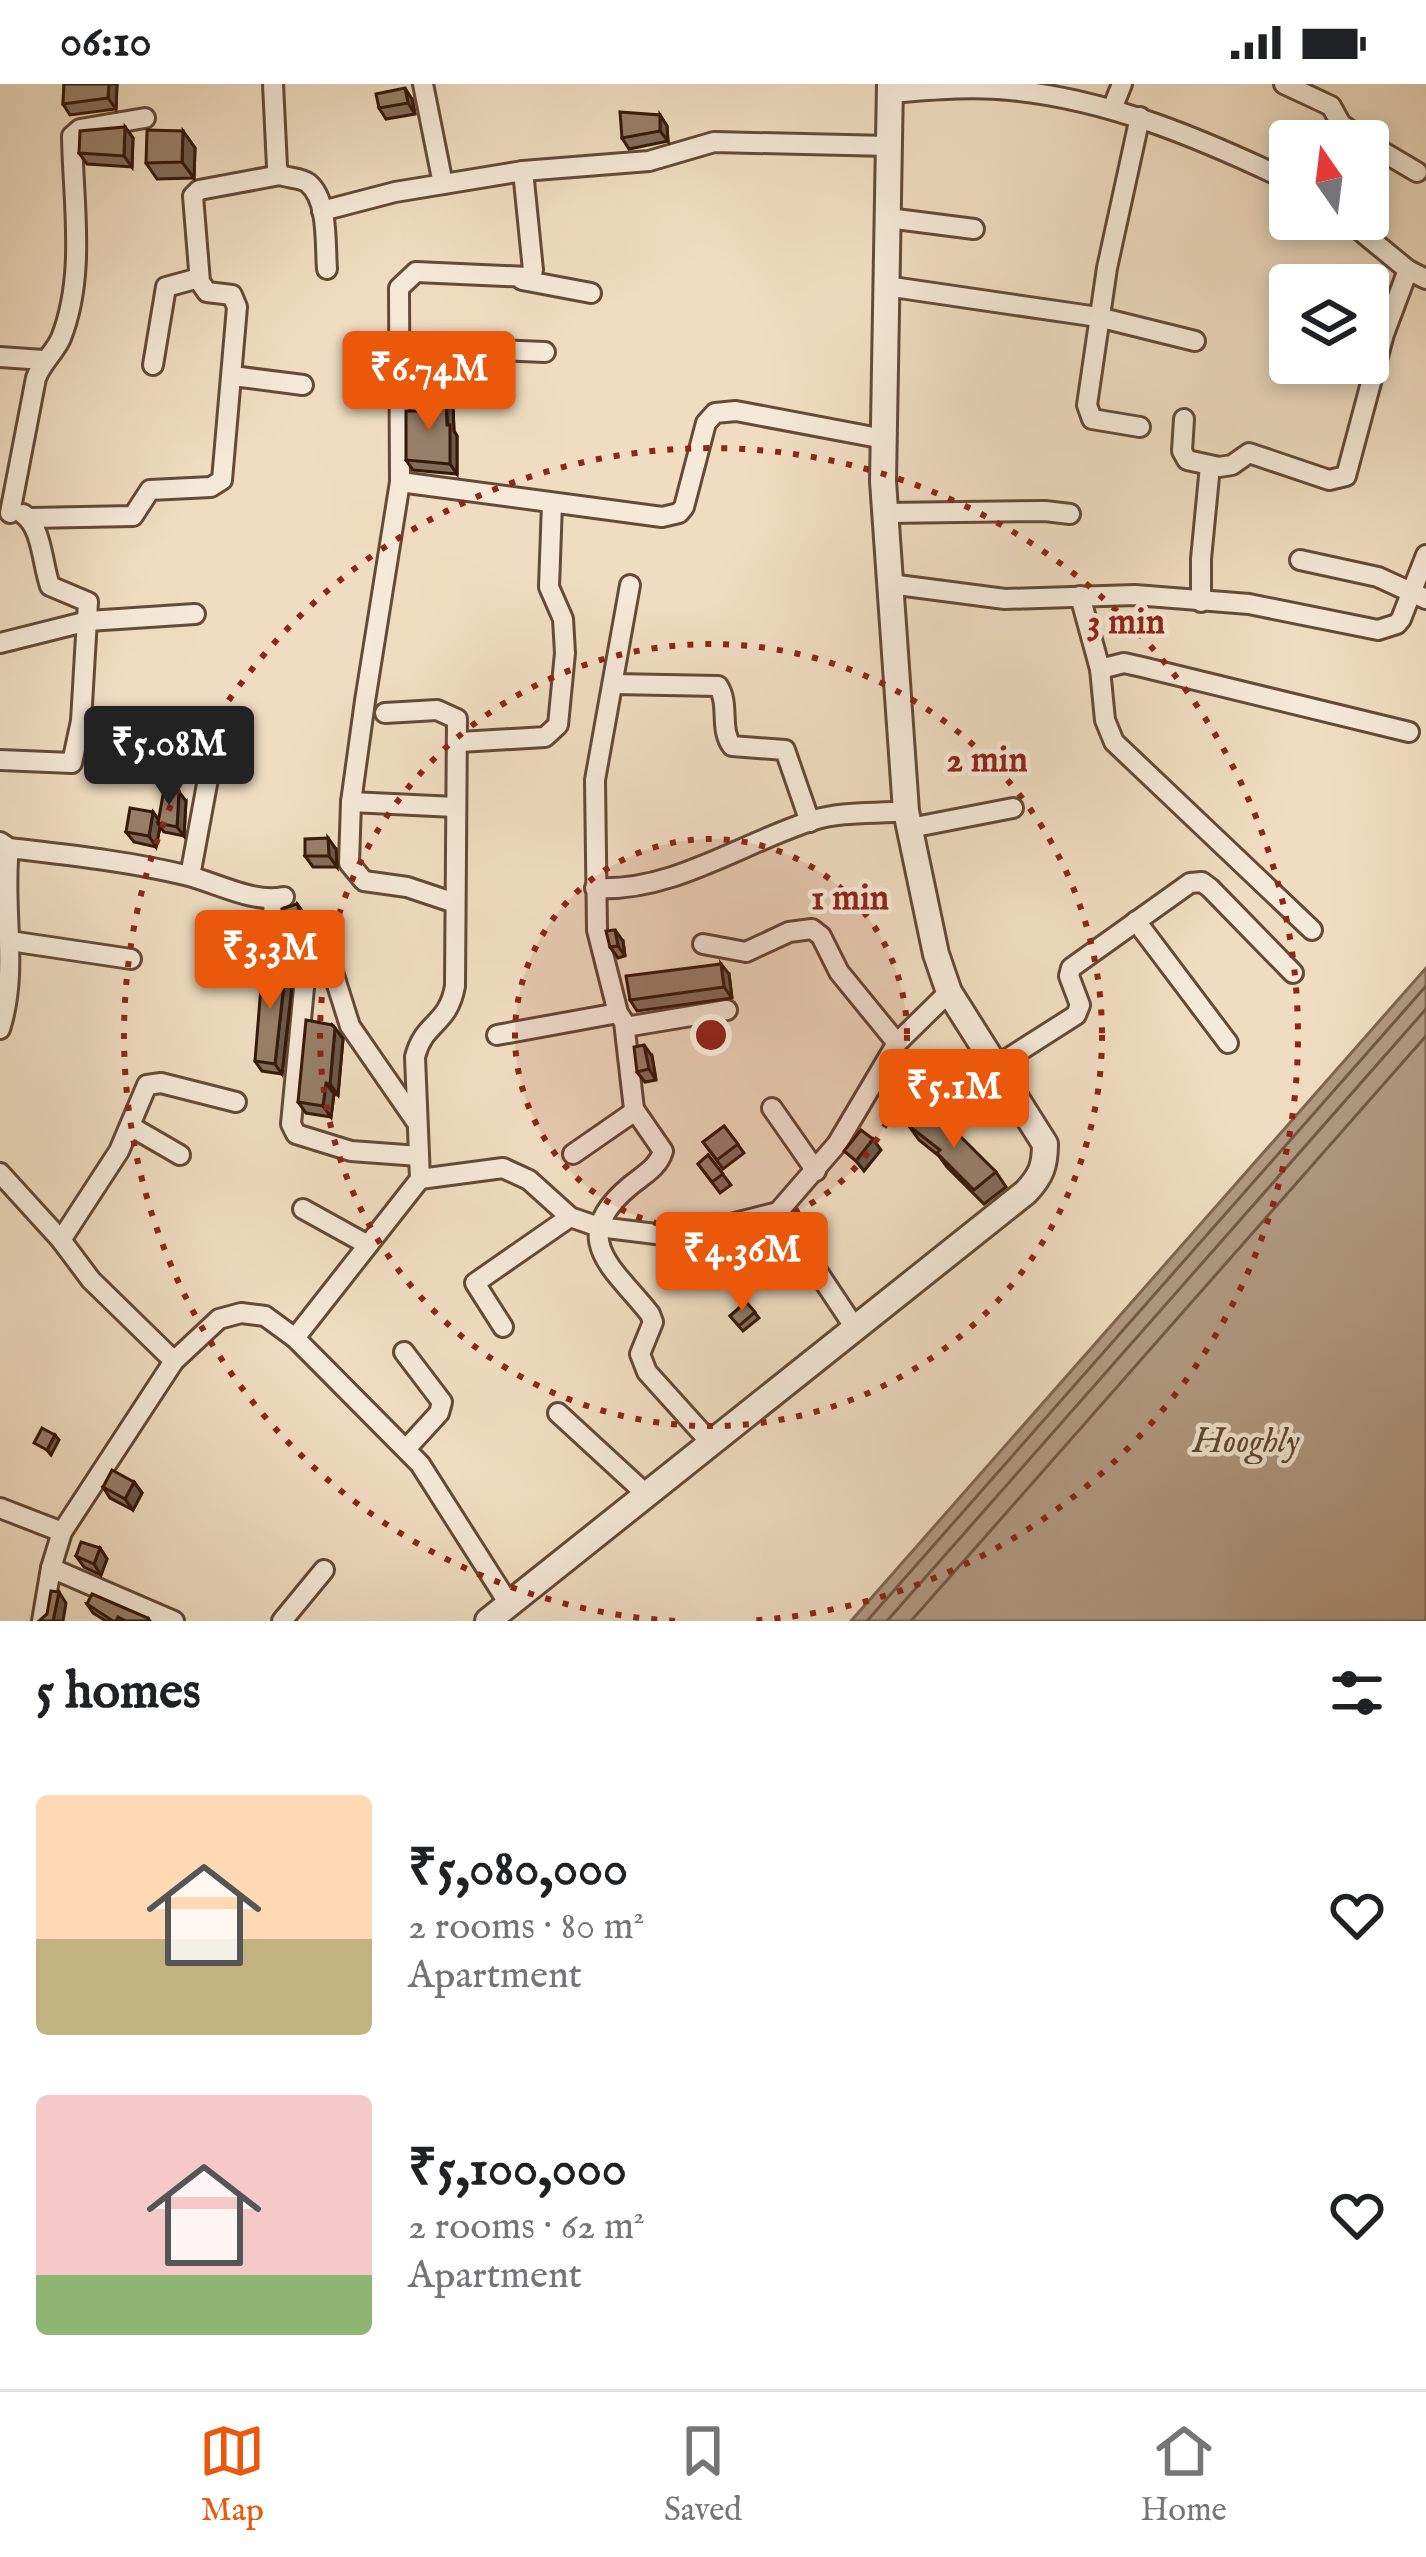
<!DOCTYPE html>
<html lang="en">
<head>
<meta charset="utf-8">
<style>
	:root { --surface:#fff; --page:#f2f2f2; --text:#202124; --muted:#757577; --line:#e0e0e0; --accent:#ea580c }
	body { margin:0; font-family:"IM FELL English",serif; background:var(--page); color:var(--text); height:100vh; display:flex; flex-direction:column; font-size:45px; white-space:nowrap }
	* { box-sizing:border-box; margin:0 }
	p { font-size:39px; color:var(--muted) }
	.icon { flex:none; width:66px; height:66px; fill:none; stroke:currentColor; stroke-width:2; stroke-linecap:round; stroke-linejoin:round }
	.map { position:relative; height:1537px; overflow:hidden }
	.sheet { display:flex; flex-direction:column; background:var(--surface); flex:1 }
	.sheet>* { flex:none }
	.needle { width:78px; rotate:346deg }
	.tools { position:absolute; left:1269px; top:36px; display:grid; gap:24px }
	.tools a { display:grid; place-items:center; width:120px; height:120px; border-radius:12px; background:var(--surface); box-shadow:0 6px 18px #0003; font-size:60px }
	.price { position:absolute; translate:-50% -102px; padding:0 27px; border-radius:12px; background:var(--accent); color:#fff; font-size:39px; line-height:78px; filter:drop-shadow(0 3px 6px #0008) }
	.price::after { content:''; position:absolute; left:50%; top:72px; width:36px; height:27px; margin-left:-18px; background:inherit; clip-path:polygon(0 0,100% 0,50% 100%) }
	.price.selected { background:#222; color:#fff }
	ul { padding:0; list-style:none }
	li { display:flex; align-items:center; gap:36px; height:300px; padding:0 36px }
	li span { display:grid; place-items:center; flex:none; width:336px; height:240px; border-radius:12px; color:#555 }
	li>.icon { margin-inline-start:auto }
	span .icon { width:144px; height:144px; fill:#fffc; stroke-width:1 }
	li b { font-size:51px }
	h2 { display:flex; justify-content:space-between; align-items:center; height:144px; padding:0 36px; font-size:51px }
	.status { display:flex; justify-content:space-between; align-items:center; height:84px; padding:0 60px; background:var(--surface); direction:ltr }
	.status svg { height:33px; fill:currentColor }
	.tabs { display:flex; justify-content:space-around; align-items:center; height:168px; border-top:3px solid var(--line); background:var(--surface); font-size:33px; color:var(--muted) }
	.tabs a { display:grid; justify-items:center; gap:6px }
	.tabs .selected { color:var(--accent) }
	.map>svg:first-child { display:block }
</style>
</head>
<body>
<div class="status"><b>06:10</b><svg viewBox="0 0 49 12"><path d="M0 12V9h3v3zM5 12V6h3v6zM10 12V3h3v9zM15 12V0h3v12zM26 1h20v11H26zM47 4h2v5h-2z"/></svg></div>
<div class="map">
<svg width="1426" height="1537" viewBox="0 0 1426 1537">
	<rect width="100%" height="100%" fill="#f0ddc1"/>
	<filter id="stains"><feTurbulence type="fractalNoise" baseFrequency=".00167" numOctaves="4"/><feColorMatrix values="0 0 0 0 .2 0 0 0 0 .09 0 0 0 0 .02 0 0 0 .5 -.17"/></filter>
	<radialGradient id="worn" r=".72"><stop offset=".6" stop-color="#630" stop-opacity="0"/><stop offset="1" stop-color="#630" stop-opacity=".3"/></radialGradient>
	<path fill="#b19a82" stroke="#806652" stroke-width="3" d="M 1426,884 L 1426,1537 L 851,1537 Z"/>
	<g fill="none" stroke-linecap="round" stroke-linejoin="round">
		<g stroke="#745a46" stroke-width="3">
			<path d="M 867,1537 L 1426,902"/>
			<path d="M 887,1537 L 1426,925"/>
			<path d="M 911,1537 L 1426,952"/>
		</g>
		<defs>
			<g id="minor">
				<path d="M 273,0 L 277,83 L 280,91 C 288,94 302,94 308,99 C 329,116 325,162 327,185"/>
				<path d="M 423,0 L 443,100"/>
				<path d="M 1284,0 L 1331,22 L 1341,40 L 1365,57"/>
				<path d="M 890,9 C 930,6 970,2 1010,6 C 1108,15 1202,55 1290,97"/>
				<path d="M 1112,25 L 1122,0"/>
				<path d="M 1140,33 L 1107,184 L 1087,321 L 1092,335 L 1140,343"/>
				<path d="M 1368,59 L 1417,88"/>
				<path d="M 322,127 L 395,108 L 523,87 L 649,77 L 714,58 L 889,62"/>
				<path d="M 888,134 L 974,145"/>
				<path d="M 1346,135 L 1408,186 L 1426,195"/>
				<path d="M 522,196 L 591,209"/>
				<path d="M 886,202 L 1098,233 L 1195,257"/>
				<path d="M 402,262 L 545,268"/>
				<path d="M 0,273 L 43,276"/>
				<path d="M 153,281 L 166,203 L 199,194"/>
				<path d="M 233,292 L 303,301"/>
				<path d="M 1184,335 L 1182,367 L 1187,376 L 1219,383 L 1232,381 L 1249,369 L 1329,396 L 1346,392 L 1384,250 L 1408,186"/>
				<path d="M 400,398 L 662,433 L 679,429 L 684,423 L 706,339 L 715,329 L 736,327 L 884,355"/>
				<path d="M 10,429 L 36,294 C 42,278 55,268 61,254 C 86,191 73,118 72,52 L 80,45 L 145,34"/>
				<path d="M 885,429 L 1045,427 L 1070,430"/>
				<path d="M 30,434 L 133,432 L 150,406 L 211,403 L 222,396 L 237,223 L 232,211 L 207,208 L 200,198 L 193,112 L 199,106 L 280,91"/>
				<path d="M 1300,476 L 1378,493 L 1426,515"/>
				<path d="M 890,500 L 1005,515 L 1135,511 L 1249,520 L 1378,546 L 1397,540 L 1401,535 L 1426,471"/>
				<path d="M 630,501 L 595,696 L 597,846 L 618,929 L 624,938 L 634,1025 L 663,1067 C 658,1084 643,1091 630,1102 C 566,1155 614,1184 650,1230 L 653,1238 L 640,1270 L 647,1288 L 711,1359"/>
				<path d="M 1080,512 L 1100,585 L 1105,636 L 1114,658 L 1312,846"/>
				<path d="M 1201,518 L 1201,475 L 1210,382"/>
				<path d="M 0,559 L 88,537 L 195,530"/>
				<path d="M 1100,585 L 1124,579 L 1142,583 L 1409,648"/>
				<path d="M 614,600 L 718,602 C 730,620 719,645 732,662 L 785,666 L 810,738"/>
				<path d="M 460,658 L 545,653 L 558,641 L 565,569 L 563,535 L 549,503 L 552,419"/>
				<path d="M 0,676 L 72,679 L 81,637 L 88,518 L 50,502 C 42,479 42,443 23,430"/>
				<path d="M 351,718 L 455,723"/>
				<path d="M 910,744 L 1013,724"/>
				<path d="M 0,758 L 9,764 C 68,771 127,777 185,791 C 215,798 254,820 284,813"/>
				<path d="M 190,792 L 215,657"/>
				<path d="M 595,804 C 672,809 743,758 814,736 C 842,727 877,730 906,727"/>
				<path d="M 274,815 L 273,831 L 290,872 L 333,888 L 350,942 L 415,1036"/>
				<path d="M 455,819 L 407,803 L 364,797 L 349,779 L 351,718 L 365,617 L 400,398 L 399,204 L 416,188 L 528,193 L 533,186 L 523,87"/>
				<path d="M 1136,837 L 1228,959"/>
				<path d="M 10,857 L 131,875"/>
				<path d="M 703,860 L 746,868 L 789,848 L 812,845 L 821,852 L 839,888 L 897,959"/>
				<path d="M 304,904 L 291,1040 L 296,1050 L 351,1067 L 419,1072"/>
				<path d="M 625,943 L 727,926"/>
				<path d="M 0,945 C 19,886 2,824 9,764"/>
				<path d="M 497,951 L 618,929"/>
				<path d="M 996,982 L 1076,931 L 1080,921 L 1069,892 L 1071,884 L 1190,799 L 1202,798 L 1210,804 L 1293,889"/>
				<path d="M 772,1024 L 816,1087"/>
				<path d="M 130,1042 L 180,1071"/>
				<path d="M 573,1070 L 635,1027"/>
				<path d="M 0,1089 L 61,1156 L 91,1196 L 174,1277"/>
				<path d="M 420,1095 L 503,1084 L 529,1096 L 570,1133 L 599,1143 L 680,1153 L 778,1128 L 837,1060 L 897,959 L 949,908"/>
				<path d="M 303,1125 L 368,1161"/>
				<path d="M 778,1128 L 855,1244"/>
				<path d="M 61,1156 L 119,1067 L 147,1001 L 161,999 L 236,1018"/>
				<path d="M 503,1243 L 475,1199 L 570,1133"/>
				<path d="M 295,1254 L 420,1095 L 415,973 C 424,937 448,942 455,902 L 457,635 L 437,626 L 385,629"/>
				<path d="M 404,1268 L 442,1318 L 439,1329 L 406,1365"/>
				<path d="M 558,1329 L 646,1410"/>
				<path d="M 0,1424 L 62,1448"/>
				<path d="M 51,1484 L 174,1537"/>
				<path d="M 42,1537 L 51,1484 L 62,1448 L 174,1277 L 219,1235 L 241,1229 L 265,1232 L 295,1254 L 420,1380 L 509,1520"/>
				<path d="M 282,1537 L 324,1486"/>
			</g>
			<path id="tertiary" d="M 488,1537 L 1026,1108 C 1041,1092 1045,1082 1045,1060 L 949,908 L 936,870 L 906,727 L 883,397 L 890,0"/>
		</defs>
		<use href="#minor" stroke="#644a37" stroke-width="24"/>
		<use href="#tertiary" stroke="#644a37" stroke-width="30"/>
		<use href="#minor" stroke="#f5e9d7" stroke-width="18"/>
		<use href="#tertiary" stroke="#f5e9d7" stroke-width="24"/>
	</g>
	<g fill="#826d5a" stroke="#361909" stroke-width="3">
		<path d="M 64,0 L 117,0 L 116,25 L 70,31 L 63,20 Z"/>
		<path d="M 412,15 L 415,30 L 386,35 L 379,24 Z"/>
		<path d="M 660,31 L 667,42 L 668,57 L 629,65 L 622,54 Z"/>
		<path d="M 125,43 L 133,54 L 132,83 L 87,80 L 79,69 Z"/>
		<path d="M 183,47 L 195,64 L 194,94 L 157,95 L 146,79 Z"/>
		<path d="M 453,322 L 454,347 L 457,352 L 457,390 L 413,386 L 406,376 L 428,327 Z"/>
		<path d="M 199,631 L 202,636 L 199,654 L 186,651 L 182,646 Z"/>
		<path d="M 186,717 L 184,752 L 164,748 L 160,743 L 156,763 L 134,758 L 126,748 L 158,735 Z"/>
		<path d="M 336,765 L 337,783 L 313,783 L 305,772 Z"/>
		<path d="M 297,820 L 305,831 L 311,849 L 297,854 L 289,843 Z"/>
		<path d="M 256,850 L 263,861 L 260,877 L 236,872 L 228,861 Z"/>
		<path d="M 623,857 L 625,872 L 618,874 L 610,863 Z"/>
		<path d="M 286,882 L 293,893 L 282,990 L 262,987 L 255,977 Z"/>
		<path d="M 729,890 L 732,914 L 637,927 L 630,916 Z"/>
		<path d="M 332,941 L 343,955 L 338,1011 L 334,1010 L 331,1033 L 306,1029 L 298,1018 Z"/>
		<path d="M 652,972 L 656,996 L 645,998 L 637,988 Z"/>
		<path d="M 724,1042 L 744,1069 L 723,1085 L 703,1058 Z"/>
		<path d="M 909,1042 L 954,1052 L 996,1088 L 1006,1103 L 984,1120 L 947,1083 L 939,1072 L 919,1056 Z"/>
		<path d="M 708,1071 L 731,1101 L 720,1109 L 698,1080 Z"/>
		<path d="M 746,1218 L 759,1234 L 743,1247 L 730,1232 Z"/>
		<path d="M 134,1398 L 142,1409 L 133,1426 L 110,1414 L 103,1403 Z"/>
		<path d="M 100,1464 L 107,1475 L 101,1491 L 84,1483 L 76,1472 Z"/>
		<path d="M 87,1520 L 148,1534 L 150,1537 L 106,1537 L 93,1529 Z"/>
	</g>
	<g fill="#6a594a" stroke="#361909" stroke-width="3">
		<path d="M 109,0 L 117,0 L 116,25 L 108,14 Z"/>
		<path d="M 405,4 L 412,15 L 415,30 L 408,19 Z"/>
		<path d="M 660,31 L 667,42 L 668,57 L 660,47 Z"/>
		<path d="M 125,43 L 133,54 L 132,83 L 124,72 Z"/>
		<path d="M 183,47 L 195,64 L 194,94 L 182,78 Z"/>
		<path d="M 446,312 L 453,322 L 454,347 L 457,352 L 457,390 L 450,380 Z"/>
		<path d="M 199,631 L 202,636 L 199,654 L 196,648 Z"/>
		<path d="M 179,708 L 186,717 L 184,752 L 177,743 Z"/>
		<path d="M 153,728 L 161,739 L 158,739 L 160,743 L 156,763 L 149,752 Z"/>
		<path d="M 328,754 L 336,765 L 337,783 L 329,772 Z"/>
		<path d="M 297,820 L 305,831 L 311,849 L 303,838 Z"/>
		<path d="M 615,846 L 623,857 L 625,872 L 618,862 Z"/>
		<path d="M 256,850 L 263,861 L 260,877 L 253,866 Z"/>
		<path d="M 721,880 L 729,890 L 732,914 L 724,903 Z"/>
		<path d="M 286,882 L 293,893 L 282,990 L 275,980 Z"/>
		<path d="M 335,944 L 343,955 L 338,1011 L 330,1000 Z"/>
		<path d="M 644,961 L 652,972 L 656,996 L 649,985 Z"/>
		<path d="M 326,999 L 334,1010 L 331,1033 L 323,1022 Z"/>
		<path d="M 873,1055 L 881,1066 L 864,1087 L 856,1077 Z"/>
		<path d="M 55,1351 L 59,1356 L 51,1371 L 47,1366 Z"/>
		<path d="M 134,1398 L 142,1409 L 133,1426 L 125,1415 Z"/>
		<path d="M 100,1464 L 107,1475 L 101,1491 L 94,1480 Z"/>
		<path d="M 59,1508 L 66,1519 L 63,1537 L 53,1537 Z"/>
	</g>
	<g fill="#977f69" stroke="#361909" stroke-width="3">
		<path d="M 64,0 L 109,0 L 108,14 L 63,20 Z"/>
		<path d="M 405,4 L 408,19 L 379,24 L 376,10 Z"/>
		<path d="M 620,28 L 660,31 L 660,47 L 622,54 Z"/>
		<path d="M 125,43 L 124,72 L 79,69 L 80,47 Z"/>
		<path d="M 147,46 L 183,47 L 182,78 L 146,79 Z"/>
		<path d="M 428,312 L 446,312 L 447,341 L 450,341 L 450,380 L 406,376 L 406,327 L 428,327 Z"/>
		<path d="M 185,628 L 199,631 L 196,648 L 182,646 Z"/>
		<path d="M 164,705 L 179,708 L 177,743 L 158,739 Z"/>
		<path d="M 130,724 L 153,728 L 149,752 L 126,748 Z"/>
		<path d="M 328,754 L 329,772 L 305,772 L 305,755 Z"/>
		<path d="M 297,820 L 303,838 L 289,843 L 282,825 Z"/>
		<path d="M 231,845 L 256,850 L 253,866 L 228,861 Z"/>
		<path d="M 615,846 L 618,862 L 610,863 L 606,847 Z"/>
		<path d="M 263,878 L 286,882 L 275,980 L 255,977 Z"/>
		<path d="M 721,880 L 724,903 L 630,916 L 626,892 Z"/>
		<path d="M 306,936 L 332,941 L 335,944 L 330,1000 L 326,999 L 323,1022 L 298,1018 Z"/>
		<path d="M 644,961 L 649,985 L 637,988 L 634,963 Z"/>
		<path d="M 922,1026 L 954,1052 L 957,1049 L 996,1088 L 974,1106 L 937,1069 L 940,1066 L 909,1042 Z"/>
		<path d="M 724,1042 L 738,1060 L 717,1076 L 703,1058 Z"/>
		<path d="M 861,1046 L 873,1055 L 856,1077 L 844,1067 Z"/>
		<path d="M 708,1071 L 723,1090 L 712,1098 L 698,1080 Z"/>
		<path d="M 746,1218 L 755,1228 L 739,1242 L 730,1232 Z"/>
		<path d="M 42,1344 L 55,1351 L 47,1366 L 34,1359 Z"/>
		<path d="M 112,1386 L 134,1398 L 125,1415 L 103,1403 Z"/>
		<path d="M 81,1458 L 100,1464 L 94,1480 L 76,1472 Z"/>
		<path d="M 51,1507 L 59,1508 L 53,1537 L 39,1537 L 47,1530 Z"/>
		<path d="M 92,1510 L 148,1534 L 147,1537 L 126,1537 L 118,1533 L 116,1537 L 113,1537 L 87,1520 Z"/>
	</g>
	<circle cx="711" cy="951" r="196" fill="#8f2418" fill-opacity=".12"/>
	<g fill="none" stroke="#8f2418" stroke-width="6" stroke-dasharray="6 12">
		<circle cx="711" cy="951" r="196"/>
		<circle cx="711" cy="951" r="391"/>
		<path d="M675 1537A587 587 0 1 1 747 1537"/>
	</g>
	<g text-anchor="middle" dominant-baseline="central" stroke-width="9" stroke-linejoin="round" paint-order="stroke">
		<g font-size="36" font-style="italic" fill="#614633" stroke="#f5e9d7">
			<text x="1246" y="1358">Hooghly</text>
		</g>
	</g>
	<circle cx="711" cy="951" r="18" fill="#8f2418" stroke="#f5e9d7" stroke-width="6"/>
	<g font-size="36" text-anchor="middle" font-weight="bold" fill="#8f2418" stroke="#f5e9d7" stroke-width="9" stroke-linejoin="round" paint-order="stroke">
		<text x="1126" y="549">3 min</text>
		<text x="987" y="687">2 min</text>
		<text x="850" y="825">1 min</text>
	</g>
	<rect width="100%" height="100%" filter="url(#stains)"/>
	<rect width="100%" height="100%" fill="url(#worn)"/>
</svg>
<div class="tools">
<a><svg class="needle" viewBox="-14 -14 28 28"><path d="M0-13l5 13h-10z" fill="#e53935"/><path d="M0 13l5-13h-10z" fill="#757577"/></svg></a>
<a><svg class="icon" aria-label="layers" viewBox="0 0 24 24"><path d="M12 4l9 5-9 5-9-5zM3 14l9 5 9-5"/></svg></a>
</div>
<b class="price" style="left:429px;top:349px">₹6.74M</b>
<b class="price selected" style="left:169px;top:724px">₹5.08M</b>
<b class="price" style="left:270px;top:928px">₹3.3M</b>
<b class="price" style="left:954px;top:1067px">₹5.1M</b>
<b class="price" style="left:742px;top:1230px">₹4.36M</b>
</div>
<section class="sheet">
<h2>5 homes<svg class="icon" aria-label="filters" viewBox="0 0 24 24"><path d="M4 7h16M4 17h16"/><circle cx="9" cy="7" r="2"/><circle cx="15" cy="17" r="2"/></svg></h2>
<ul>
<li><span style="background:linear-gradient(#ffd9b3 60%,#c2b280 0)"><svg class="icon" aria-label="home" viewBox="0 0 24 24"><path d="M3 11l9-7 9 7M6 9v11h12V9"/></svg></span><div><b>₹5,080,000</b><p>2 rooms · 80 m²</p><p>Apartment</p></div><svg class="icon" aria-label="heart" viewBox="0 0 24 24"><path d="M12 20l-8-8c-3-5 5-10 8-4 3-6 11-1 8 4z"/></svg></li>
<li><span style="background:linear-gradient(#f6c9c9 75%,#8fb573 0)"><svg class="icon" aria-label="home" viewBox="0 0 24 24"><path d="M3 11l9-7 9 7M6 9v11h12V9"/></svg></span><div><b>₹5,100,000</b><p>2 rooms · 62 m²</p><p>Apartment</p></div><svg class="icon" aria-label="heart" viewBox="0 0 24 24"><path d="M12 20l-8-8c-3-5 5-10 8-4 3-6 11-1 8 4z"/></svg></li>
</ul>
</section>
<nav class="tabs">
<a class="selected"><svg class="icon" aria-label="map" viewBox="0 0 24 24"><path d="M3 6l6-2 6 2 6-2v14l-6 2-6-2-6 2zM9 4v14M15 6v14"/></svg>Map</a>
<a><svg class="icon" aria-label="saved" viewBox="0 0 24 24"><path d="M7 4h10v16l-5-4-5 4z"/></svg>Saved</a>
<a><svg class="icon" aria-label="home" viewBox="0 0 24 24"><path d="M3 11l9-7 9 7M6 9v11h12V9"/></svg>Home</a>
</nav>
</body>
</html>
